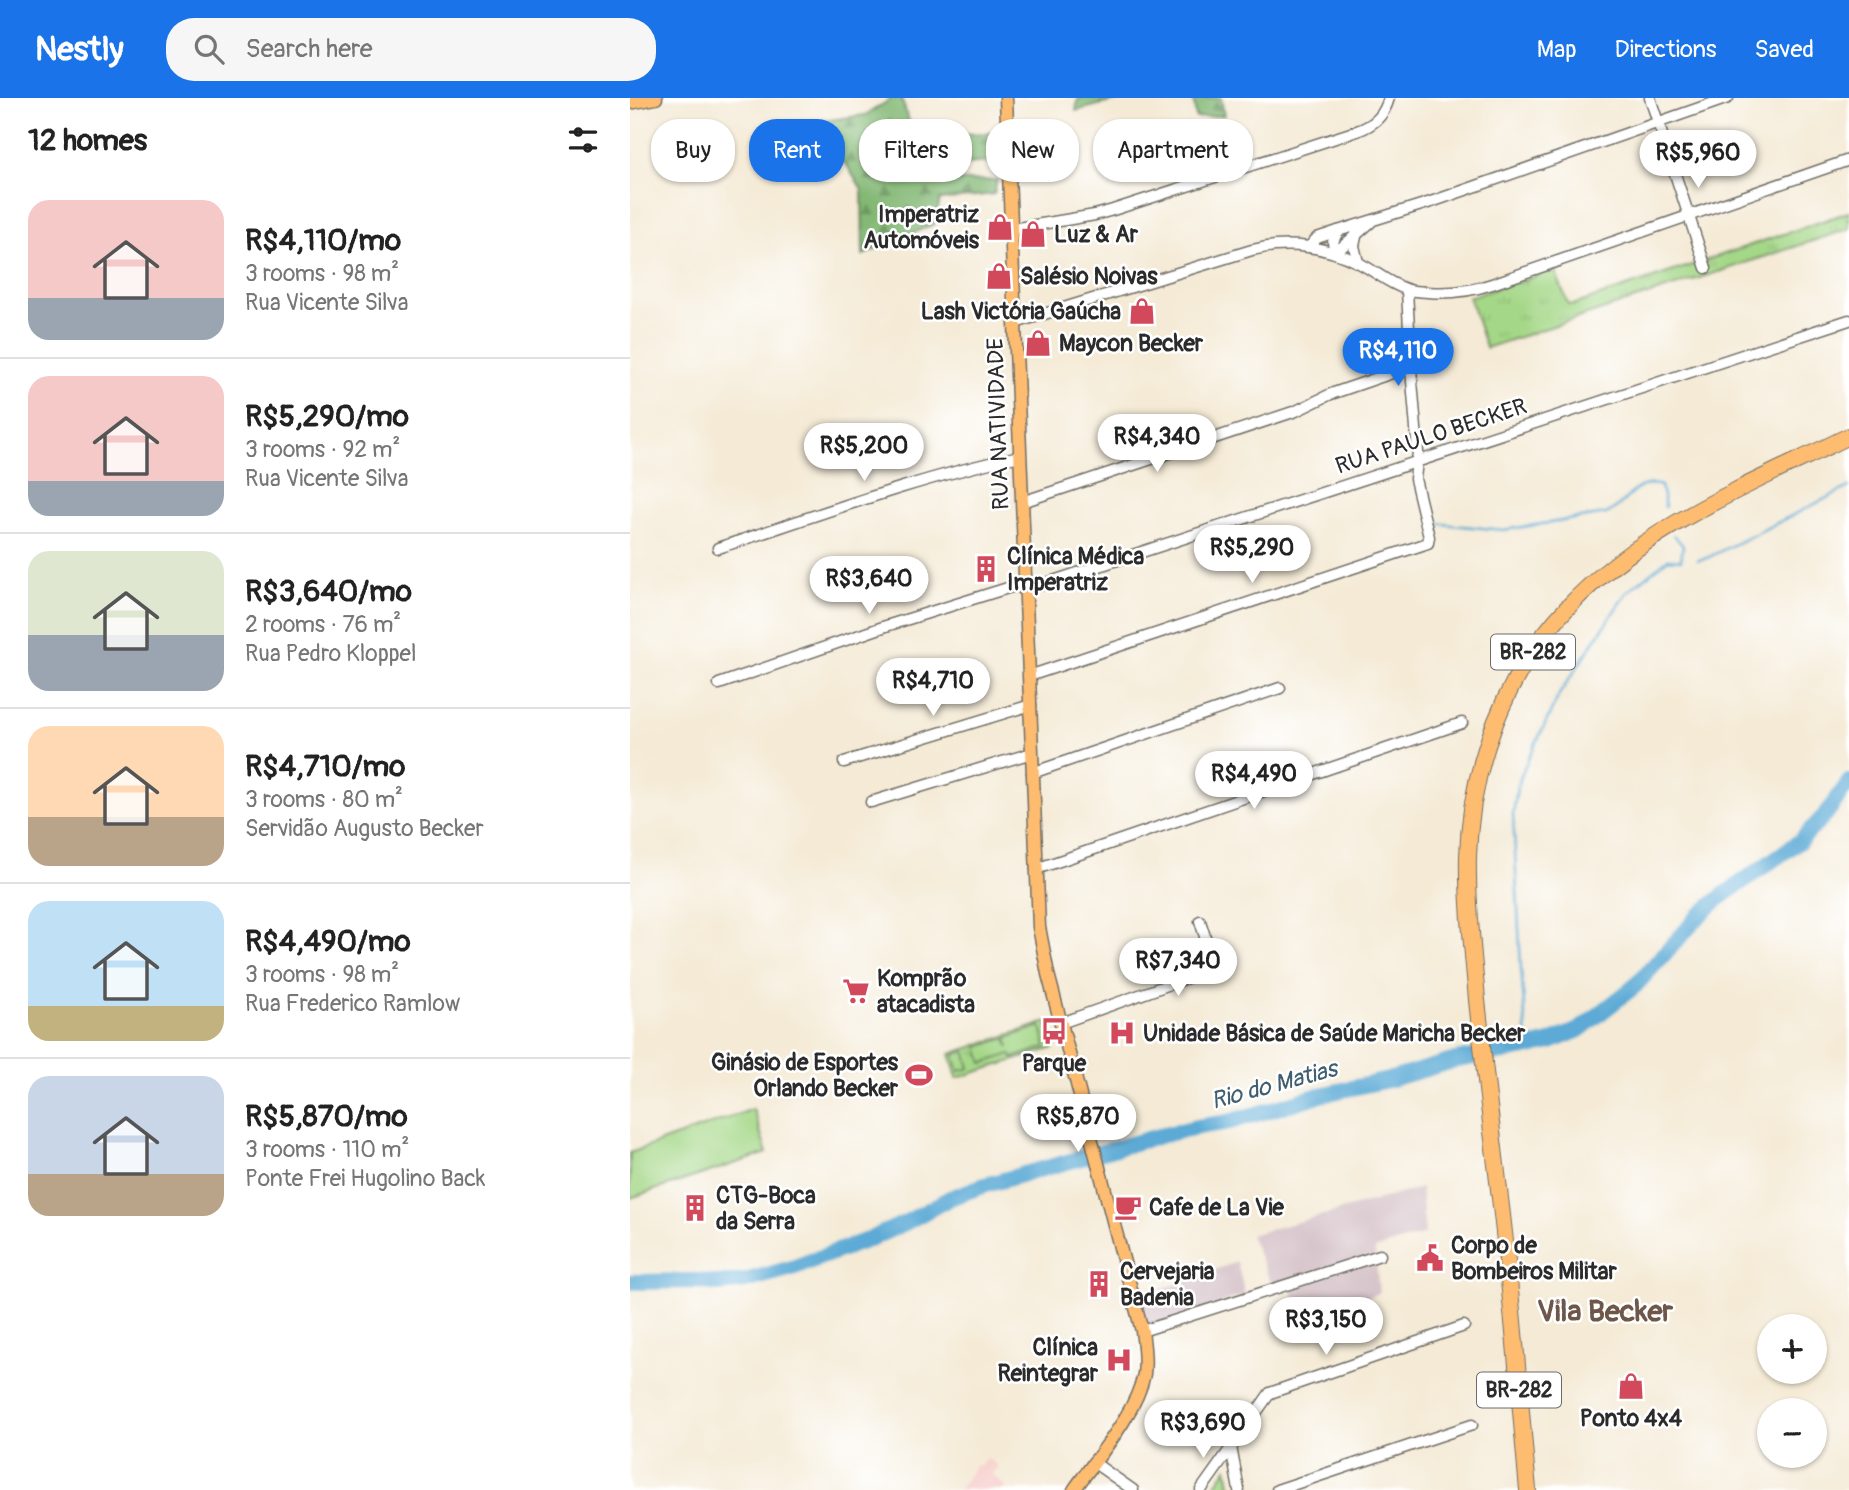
<!DOCTYPE html>
<html lang="en">
<head>
<meta charset="utf-8">
<style>
	:root { --surface:#fff; --page:#f6f6f6; --text:#222; --muted:#767676; --line:#e0e0e0; --accent:#1a73e8 }
	body { margin:0; font-family:Pangolin,sans-serif; background:var(--page); color:var(--text); height:100vh; display:flex; flex-direction:column; font-size:26px; white-space:nowrap }
	* { box-sizing:border-box; margin:0 }
	p { font-size:23px; color:var(--muted) }
	.icon { flex:none; width:38px; height:38px; fill:none; stroke:currentColor; stroke-width:2; stroke-linecap:round; stroke-linejoin:round }
	.map { position:relative; flex:1; overflow:hidden }
	.side { display:flex; flex-direction:column; background:var(--surface); width:630px }
	.side>* { flex:none }
	.hud { position:absolute; left:21px; top:21px; width:665px; height:63px; display:flex; gap:14px }
	.tools { position:absolute; left:1127px; top:1216px; display:grid; gap:14px }
	.tools a { display:grid; place-items:center; width:70px; height:70px; border-radius:50%; background:var(--surface); box-shadow:0 2px 5px #0004; font-size:35px }
	.price { position:absolute; translate:-50% -60px; padding:0 16px; border-radius:24px; background:#fff; color:#222; font-size:23px; line-height:46px; filter:drop-shadow(0 2px 4px #0008) }
	.price::after { content:''; position:absolute; left:50%; top:42px; width:21px; height:16px; margin-left:-10px; background:inherit; clip-path:polygon(0 0,100% 0,50% 100%) }
	.price.active { background:var(--accent); color:#fff }
	ul { padding:0; list-style:none }
	li { display:flex; align-items:center; gap:21px; height:175px; padding:0 28px }
	li+li { border-top:2px solid var(--line) }
	li span { display:grid; place-items:center; flex:none; width:196px; height:140px; border-radius:21px; color:#555 }
	li>.icon { margin-inline-start:auto }
	span .icon { width:84px; height:84px; fill:#fffc; stroke-width:1 }
	li b { font-size:30px }
	h2 { display:flex; justify-content:space-between; align-items:center; height:84px; padding:0 28px; font-size:30px }
	.chip { padding:0 24px; border-radius:28px; background:var(--surface); box-shadow:0 2px 5px #0004; font-size:24px; line-height:63px }
	.chip.active { background:var(--accent); color:#fff }
	header { display:flex; align-items:center; gap:42px; box-sizing:border-box; height:98px; padding:0 35px; background:var(--accent); color:#fff }
	header strong { font-size:33px }
	nav { display:flex; gap:38px; margin-inline-start:auto; font-size:24px }
	.search { width:490px; height:63px; background:var(--page); display:flex; align-items:center; gap:18px; box-sizing:border-box; padding:0 24px; border-radius:28px; color:var(--muted); font-size:26px }
	main { display:flex; flex:1; min-height:0 }
	.map>svg:first-child { display:block }
</style>
</head>
<body>
<header>
<strong>Nestly</strong>
<div class="search"><svg class="icon" aria-label="search" viewBox="0 0 24 24"><circle cx="10" cy="10" r="6"/><path d="M15 15l6 6"/></svg>Search here</div>
<nav><a>Map</a><a>Directions</a><a>Saved</a></nav>
</header>
<main>
<section class="side">
<h2>12 homes<svg class="icon" aria-label="filters" viewBox="0 0 24 24"><path d="M4 7h16M4 17h16"/><circle cx="9" cy="7" r="2"/><circle cx="15" cy="17" r="2"/></svg></h2>
<ul>
<li><span style="background:linear-gradient(#f6c9c9 70%,#9aa5b1 0)"><svg class="icon" aria-label="home" viewBox="0 0 24 24"><path d="M3 11l9-7 9 7M6 9v11h12V9"/></svg></span><div><b>R$4,110/mo</b><p>3 rooms · 98 m²</p><p>Rua Vicente Silva</p></div></li>
<li><span style="background:linear-gradient(#f6c9c9 75%,#9aa5b1 0)"><svg class="icon" aria-label="home" viewBox="0 0 24 24"><path d="M3 11l9-7 9 7M6 9v11h12V9"/></svg></span><div><b>R$5,290/mo</b><p>3 rooms · 92 m²</p><p>Rua Vicente Silva</p></div></li>
<li><span style="background:linear-gradient(#dfe7d0 60%,#9aa5b1 0)"><svg class="icon" aria-label="home" viewBox="0 0 24 24"><path d="M3 11l9-7 9 7M6 9v11h12V9"/></svg></span><div><b>R$3,640/mo</b><p>2 rooms · 76 m²</p><p>Rua Pedro Kloppel</p></div></li>
<li><span style="background:linear-gradient(#ffd9b3 65%,#b9a48a 0)"><svg class="icon" aria-label="home" viewBox="0 0 24 24"><path d="M3 11l9-7 9 7M6 9v11h12V9"/></svg></span><div><b>R$4,710/mo</b><p>3 rooms · 80 m²</p><p>Servidão Augusto Becker</p></div></li>
<li><span style="background:linear-gradient(#bfe0f5 75%,#c2b280 0)"><svg class="icon" aria-label="home" viewBox="0 0 24 24"><path d="M3 11l9-7 9 7M6 9v11h12V9"/></svg></span><div><b>R$4,490/mo</b><p>3 rooms · 98 m²</p><p>Rua Frederico Ramlow</p></div></li>
<li><span style="background:linear-gradient(#c9d6e8 70%,#b9a48a 0)"><svg class="icon" aria-label="home" viewBox="0 0 24 24"><path d="M3 11l9-7 9 7M6 9v11h12V9"/></svg></span><div><b>R$5,870/mo</b><p>3 rooms · 110 m²</p><p>Ponte Frei Hugolino Back</p></div></li>
</ul>
</section>
<div class="map">
<svg width="1219" height="1392" viewBox="0 0 1219 1392">
	<defs>
		<pattern id="forest-firs" width="22" height="20" patternUnits="userSpaceOnUse" patternTransform="scale(1.75)"><rect width="22" height="20" fill="#83b874"/><path d="M5 1l3.5 6h-7zM16 11l3.5 6h-7z" fill="#6b965f"/></pattern>
		<pattern id="park-tufts" width="24" height="20" patternUnits="userSpaceOnUse" patternTransform="scale(1.75)"><rect width="24" height="20" fill="#a4d787"/><path d="M3 7l-1-3M5 7V3M7 7l1-3M15 17l-1-3M17 17v-4M19 17l1-3" fill="none" stroke="#8db975"/></pattern>
	</defs>
	<rect width="100%" height="100%" fill="#fff"/>
	<filter id="ink" filterUnits="userSpaceOnUse"><feTurbulence type="fractalNoise" baseFrequency=".0143" numOctaves="2"/><feDisplacementMap in="SourceGraphic" scale="14" xChannelSelector="R" yChannelSelector="G"/><feConvolveMatrix kernelMatrix="1 2 1 2 8 2 1 2 1" color-interpolation-filters="sRGB"/></filter>
	<filter id="wash" filterUnits="userSpaceOnUse"><feTurbulence type="fractalNoise" baseFrequency=".00686" numOctaves="4" result="noise"/><feDisplacementMap in="SourceGraphic" scale="28" xChannelSelector="R" yChannelSelector="G"/><feGaussianBlur stdDeviation="1.57" result="paint"/><feColorMatrix in="noise" values="0 0 0 0 0 0 0 0 0 0 0 0 0 0 0 0 0 1.4 0 .05"/><feComposite in="paint" operator="in"/></filter>
	<g filter="url(#wash)">
		<rect width="100%" height="100%" fill="#f4ead5"/>
		<path fill="#f7d0ce" d="M 356,1360 L 368,1368 L 362,1376 L 376,1389 L 375,1392 L 328,1392 L 347,1366 L 350,1368 Z"/>
		<g fill="#d2bec4">
			<path d="M 791,1090 L 795,1136 L 745,1151 L 749,1195 L 672,1224 L 658,1182 L 642,1187 L 620,1137 Z"/>
			<path d="M 607,1164 L 615,1197 L 518,1228 L 510,1199 Z"/>
		</g>
		<g fill="url(#forest-firs)" stroke="#577250" stroke-width="2">
			<path d="M 263,0 L 271,0 L 289,51 L 329,36 L 365,35 L 367,63 L 327,67 L 328,83 L 367,82 L 364,96 L 310,102 L 304,126 L 233,157 L 232,92 L 216,66 L 167,44 L 184,24 L 235,17 Z"/>
			<path d="M 448,0 L 496,0 L 446,13 Z"/>
			<path d="M 563,0 L 591,0 L 594,17 L 566,20 Z"/>
		</g>
		<g fill="url(#park-tufts)" stroke="#688159" stroke-width="2">
			<path d="M 1219,114 L 1219,131 L 856,250 L 839,199 L 925,172 L 938,206 L 943,207 Z"/>
			<path d="M 417,924 L 424,950 L 327,980 L 320,956 Z"/>
			<path d="M 597,1370 L 601,1392 L 582,1392 Z"/>
		</g>
		<g fill="#a4d787" stroke="#688159" stroke-width="2">
			<path d="M 411,928 L 416,949 L 383,960 L 381,956 L 353,965 L 348,949 L 376,940 L 379,950 L 377,940 Z"/>
			<path d="M 335,953 L 340,970 L 329,973 L 324,957 Z"/>
			<path d="M 123,1011 L 137,1055 L 0,1100 L 0,1055 Z"/>
		</g>
		<g fill="none" stroke-linecap="round" stroke-linejoin="round">
			<g stroke="#5caad5" stroke-width="2.5">
				<path d="M 802,425 L 873,432 L 976,416 C 997,407 1004,380 1031,388 L 1035,409"/>
				<path d="M 1068,462 L 1077,460 L 1219,389"/>
				<path d="M 895,950 L 897,943 L 891,870 L 883,716 L 887,690 L 894,670 L 930,595 L 997,494 L 1038,461 L 1051,462 L 1053,448 L 1044,437"/>
			</g>
			<path stroke="#5caad5" stroke-width="16" d="M 0,1184 L 68,1183 L 89,1186 L 115,1183 L 162,1170 L 240,1141 L 275,1125 L 320,1100 L 352,1088 L 529,1038 L 567,1029 L 599,1024 L 690,997 L 758,982 L 826,962 L 895,950 L 920,944 L 949,932 L 1005,888 L 1071,816 L 1092,798 L 1170,743 L 1196,716 L 1219,684"/>
		</g>
	</g>
	<g filter="url(#ink)">
		<g fill="none" stroke-linecap="round" stroke-linejoin="round">
			<defs>
				<g id="minor">
					<path d="M 1020,0 L 1076,170"/>
					<path d="M 741,124 L 705,155 L 703,144 L 708,133 L 801,104 L 1098,0"/>
					<path d="M 382,131 L 465,117 L 483,112 L 727,33 C 744,27 754,18 759,0"/>
					<path d="M 727,134 L 724,148 L 728,164"/>
					<path d="M 679,149 L 687,140 L 708,133"/>
					<path d="M 385,225 L 622,152 C 658,143 696,148 729,165 C 745,173 759,186 776,191 C 783,194 791,193 798,194 C 821,196 841,193 862,186 L 1219,62"/>
					<path d="M 392,404 L 666,313 L 701,296 L 762,275 L 781,271 L 777,192"/>
					<path d="M 88,450 C 188,417 288,380 390,358"/>
					<path d="M 399,578 L 798,445 L 799,439 L 785,381 L 788,354 L 781,271"/>
					<path d="M 89,586 L 256,528 L 381,489 L 408,488 L 1219,222"/>
					<path d="M 214,664 L 401,607"/>
					<path d="M 402,675 L 650,590"/>
					<path d="M 241,704 L 402,655"/>
					<path d="M 406,771 L 832,625"/>
					<path d="M 431,925 L 585,870 L 570,823"/>
					<path d="M 512,1233 L 750,1157"/>
					<path d="M 601,1349 L 609,1392"/>
					<path d="M 463,1364 L 503,1392"/>
					<path d="M 571,1392 L 640,1295 L 834,1228"/>
					<path d="M 647,1392 L 842,1327"/>
				</g>
				<g id="major">
					<path d="M 376,0 L 409,829 L 418,876 L 512,1233 C 514,1247 516,1262 514,1276 C 506,1316 467,1359 444,1392"/>
					<path d="M 0,5 L 26,0"/>
				</g>
				<path id="highway" d="M 898,1392 C 889,1295 882,1197 870,1100 C 862,1034 854,968 847,902 C 843,854 837,806 838,758 C 840,669 876,573 938,509 C 1016,427 1120,387 1219,338"/>
			</defs>
			<use href="#minor" stroke="#716e66" stroke-width="13"/>
			<use href="#major" stroke="#716e66" stroke-width="15"/>
			<use href="#highway" stroke="#716e66" stroke-width="18"/>
			<use href="#minor" stroke="#fff" stroke-width="10"/>
			<use href="#major" stroke="#febc70" stroke-width="12"/>
			<use href="#highway" stroke="#febc70" stroke-width="16"/>
		</g>
	</g>
	<defs>
		<symbol id="shop-bare" viewBox="-9 -9 18 18"><path d="M-5-2.5h2.3a2.7 3.5 0 0 1 5.4 0H5L5.5 6h-11ZM-1.5-2.5h3a1.5 2.3 0 0 0-3 0Z" fill="#d1495b" stroke="#fff" stroke-width="2.5" paint-order="stroke"/></symbol>
		<symbol id="building-bare" viewBox="-9 -9 18 18"><path d="M-4-6H4V6H1V3H-1V6H-4ZM-2.5-4.3h1.7v1.8h-1.7ZM.8-4.3h1.7v1.8H.8ZM-2.5-1h1.7V.8h-1.7ZM.8-1h1.7V.8H.8Z" fill="#d1495b" stroke="#fff" stroke-width="2.5" paint-order="stroke"/></symbol>
		<symbol id="supermarket-bare" viewBox="-9 -9 18 18"><path d="M-6-5.5h2.5l.6 2H6L4.5 2H-2.5L-4.4-4H-6ZM-1.5 3.2a1.3 1.3 0 1 0 .1 0ZM3 3.2a1.3 1.3 0 1 0 .1 0Z" fill="#d1495b" stroke="#fff" stroke-width="2.5" paint-order="stroke"/></symbol>
		<symbol id="bus-bare" viewBox="-9 -9 18 18"><path d="M-5-6H5V4H4V6H2V4H-2V6H-4V4H-5ZM-3.5-4V0h7V-4ZM-3.5 1.2v1.5H-2V1.2ZM2 1.2v1.5H3.5V1.2Z" fill="#d1495b" stroke="#fff" stroke-width="2.5" paint-order="stroke"/></symbol>
		<symbol id="hospital-bare" viewBox="-9 -9 18 18"><path d="M-5-5h3v3.5h4V-5h3V5h-3V1.5h-4V5h-3Z" fill="#d1495b" stroke="#fff" stroke-width="2.5" paint-order="stroke"/></symbol>
		<symbol id="stadium-bare" viewBox="-9 -9 18 18"><path d="M0-5a6.5 5 0 1 0 0 10a6.5 5 0 1 0 0-10ZM-3.5-1.8h7v3.6h-7Z" fill="#d1495b" stroke="#fff" stroke-width="2.5" paint-order="stroke"/></symbol>
		<symbol id="cafe-bare" viewBox="-9 -9 18 18"><path d="M-5.5-4.5H6V0H3Q3 3.5 0 3.5H-2.5Q-5.5 3.5-5.5 0ZM3-3.2v2h1.7v-2ZM-6 4.5H4V6H-6Z" fill="#d1495b" stroke="#fff" stroke-width="2.5" paint-order="stroke"/></symbol>
		<symbol id="civic-bare" viewBox="-9 -9 18 18"><path d="M-.6-6.5H3V-4.5H.6V-3L4-1V1h2V6H-6V1h2V-1L-.6-3ZM-1.2 2.5V6h2.4V2.5Z" fill="#d1495b" stroke="#fff" stroke-width="2.5" paint-order="stroke"/></symbol>
	</defs>
	<g fill-rule="evenodd">
		<use href="#shop-bare" x="351" y="110" width="38" height="38"/>
		<use href="#shop-bare" x="384" y="117" width="38" height="38"/>
		<use href="#shop-bare" x="350" y="159" width="38" height="38"/>
		<use href="#shop-bare" x="493" y="194" width="38" height="38"/>
		<use href="#shop-bare" x="389" y="226" width="38" height="38"/>
		<use href="#building-bare" x="337" y="452" width="38" height="38"/>
		<use href="#supermarket-bare" x="207" y="874" width="38" height="38"/>
		<use href="#bus-bare" x="405" y="914" width="38" height="38"/>
		<use href="#hospital-bare" x="473" y="916" width="38" height="38"/>
		<use href="#stadium-bare" x="270" y="958" width="38" height="38"/>
		<use href="#cafe-bare" x="479" y="1090" width="38" height="38"/>
		<use href="#building-bare" x="46" y="1091" width="38" height="38"/>
		<use href="#civic-bare" x="781" y="1141" width="38" height="38"/>
		<use href="#building-bare" x="450" y="1167" width="38" height="38"/>
		<use href="#hospital-bare" x="470" y="1243" width="38" height="38"/>
		<use href="#shop-bare" x="982" y="1269" width="38" height="38"/>
	</g>
	<g text-anchor="middle" dominant-baseline="central" stroke-width="5" stroke-linejoin="round" paint-order="stroke">
		<g fill="#fff" stroke="#6b6b6b" stroke-width="2">
			<rect x="861" y="536.5" width="84" height="35" rx="5"/>
			<rect x="847" y="1274.5" width="84" height="35" rx="5"/>
		</g>
		<g font-size="21" font-weight="bold" fill="#2b2b2b">
			<text x="903" y="554">BR-282</text>
			<text x="889" y="1292">BR-282</text>
		</g>
		<g font-size="23" font-weight="bold" fill="#2b2b2b" stroke="#fff" text-anchor="start">
			<text x="349" y="116" text-anchor="end">Imperatriz<tspan x="349" dy="26">Automóveis</tspan></text>
			<text x="424" y="136">Luz &amp; Ar</text>
			<text x="390" y="178">Salésio Noivas</text>
			<text x="491" y="213" text-anchor="end">Lash Victória Gaúcha</text>
			<text x="429" y="245">Maycon Becker</text>
			<text x="377" y="458">Clínica Médica<tspan x="377" dy="26">Imperatriz</tspan></text>
			<text x="247" y="880">Komprão<tspan x="247" dy="26">atacadista</tspan></text>
			<text x="513" y="935">Unidade Básica de Saúde Maricha Becker</text>
			<text x="268" y="964" text-anchor="end">Ginásio de Esportes<tspan x="268" dy="26">Orlando Becker</tspan></text>
			<text x="424" y="965" text-anchor="middle">Parque</text>
			<text x="86" y="1097">CTG-Boca<tspan x="86" dy="26">da Serra</tspan></text>
			<text x="519" y="1109">Cafe de La Vie</text>
			<text x="821" y="1147">Corpo de<tspan x="821" dy="26">Bombeiros Militar</tspan></text>
			<text x="490" y="1173">Cervejaria<tspan x="490" dy="26">Badenia</tspan></text>
			<text x="468" y="1249" text-anchor="end">Clínica<tspan x="468" dy="26">Reintegrar</tspan></text>
			<text x="1001" y="1320" text-anchor="middle">Ponto 4x4</text>
		</g>
		<g font-size="23" fill="#2b2b2b" stroke="#fff">
			<text transform="translate(368 326) rotate(-92)">RUA NATIVIDADE</text>
			<text transform="translate(801 338) rotate(-18)">RUA PAULO BECKER</text>
		</g>
		<g font-size="24" font-style="italic" fill="#3f5e6f" stroke="#fff">
			<text transform="translate(644 987) rotate(-15)">Rio do Matias</text>
		</g>
		<g font-size="30" font-weight="bold" fill="#6d5749" stroke="#fff">
			<text x="975" y="1213">Vila Becker</text>
		</g>
	</g>
</svg>
<div class="tools">
<a>+</a>
<a>−</a>
</div>
<b class="price" style="left:1068px;top:92px">R$5,960</b>
<b class="price active" style="left:768px;top:290px">R$4,110</b>
<b class="price" style="left:527px;top:376px">R$4,340</b>
<b class="price" style="left:234px;top:385px">R$5,200</b>
<b class="price" style="left:622px;top:487px">R$5,290</b>
<b class="price" style="left:239px;top:518px">R$3,640</b>
<b class="price" style="left:303px;top:620px">R$4,710</b>
<b class="price" style="left:624px;top:713px">R$4,490</b>
<b class="price" style="left:548px;top:900px">R$7,340</b>
<b class="price" style="left:448px;top:1056px">R$5,870</b>
<b class="price" style="left:696px;top:1259px">R$3,150</b>
<b class="price" style="left:573px;top:1362px">R$3,690</b>
<div class="hud">
<a class="chip">Buy</a>
<a class="chip active">Rent</a>
<a class="chip">Filters</a>
<a class="chip">New</a>
<a class="chip">Apartment</a>
</div>
</div>
</main>
</body>
</html>
